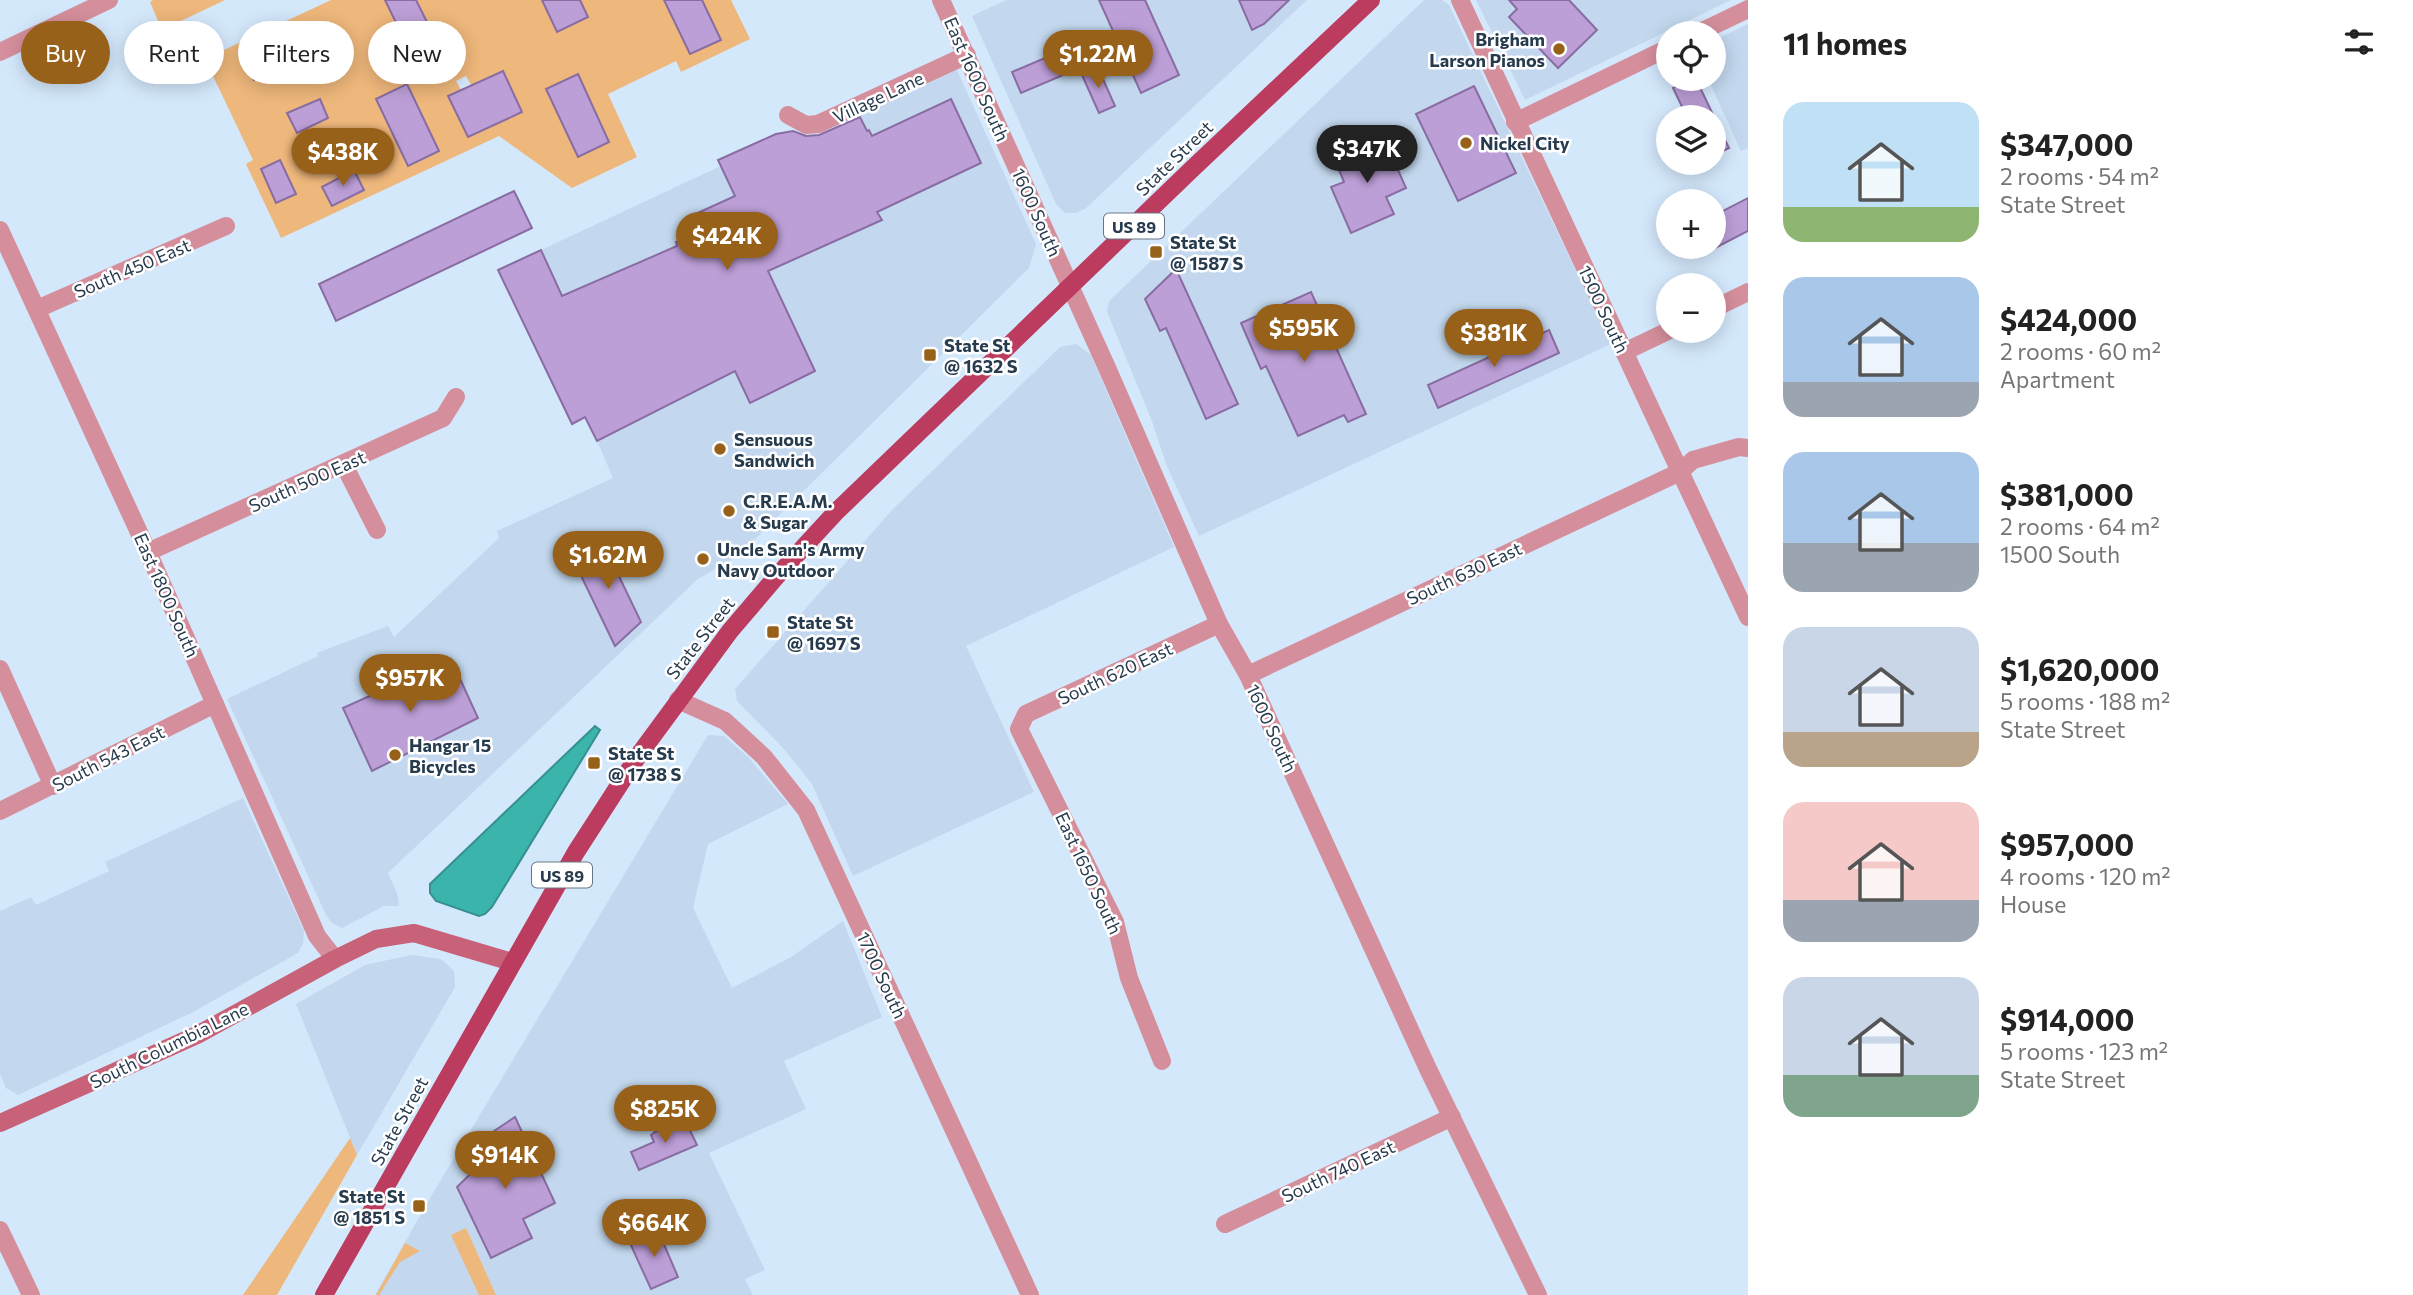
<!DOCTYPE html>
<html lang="en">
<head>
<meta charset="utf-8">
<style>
	:root { --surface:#fff; --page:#f2f2f2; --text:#222; --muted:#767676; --accent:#97611a }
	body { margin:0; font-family:Commissioner,sans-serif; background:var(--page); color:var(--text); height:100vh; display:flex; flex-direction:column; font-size:26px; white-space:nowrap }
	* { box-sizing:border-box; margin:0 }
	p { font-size:23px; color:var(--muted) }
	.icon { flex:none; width:38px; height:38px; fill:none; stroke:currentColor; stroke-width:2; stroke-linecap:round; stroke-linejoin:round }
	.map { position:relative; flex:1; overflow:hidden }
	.drawer { display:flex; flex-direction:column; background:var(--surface); width:665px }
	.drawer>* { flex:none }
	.hud { position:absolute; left:21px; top:21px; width:665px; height:63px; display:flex; gap:14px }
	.controls { position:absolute; left:1656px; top:21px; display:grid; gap:14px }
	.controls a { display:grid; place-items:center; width:70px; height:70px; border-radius:50%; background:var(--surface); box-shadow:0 4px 18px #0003; font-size:35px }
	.price { position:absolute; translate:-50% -60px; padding:0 16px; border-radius:24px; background:var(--accent); color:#fff; font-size:23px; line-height:46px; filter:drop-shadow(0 2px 4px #0008) }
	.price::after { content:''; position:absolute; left:50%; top:42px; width:21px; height:16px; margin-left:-10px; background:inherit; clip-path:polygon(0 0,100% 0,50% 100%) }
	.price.selected { background:#222; color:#fff }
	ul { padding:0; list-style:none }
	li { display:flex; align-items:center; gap:21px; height:175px; padding:0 35px }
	li span { display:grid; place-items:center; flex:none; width:196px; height:140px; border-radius:21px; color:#555 }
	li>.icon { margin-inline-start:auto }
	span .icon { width:84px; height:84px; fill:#fffc; stroke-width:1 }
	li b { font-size:30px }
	h2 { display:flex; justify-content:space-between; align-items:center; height:84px; padding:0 35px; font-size:30px }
	.chip { padding:0 24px; border-radius:32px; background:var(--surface); box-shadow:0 4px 18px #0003; font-size:24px; line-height:63px }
	.chip.selected { background:var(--accent); color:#fff }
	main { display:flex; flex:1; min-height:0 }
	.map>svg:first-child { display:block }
</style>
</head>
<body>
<main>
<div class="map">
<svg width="1748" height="1295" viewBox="0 0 1748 1295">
	<rect width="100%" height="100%" fill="#d4e8fc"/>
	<g fill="#c3d8ee">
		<path d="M 1006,0 L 1307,0 L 1085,209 L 1076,213 L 1065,213 L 1056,204 L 972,16 Z"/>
		<path d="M 1424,0 L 1442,0 L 1449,5 L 1611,344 L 1199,536 L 1166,464 L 1152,421 L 1107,312 L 1109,301 Z"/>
		<path d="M 1476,0 L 1731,0 L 1525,100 Z"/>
		<path d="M 1748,24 L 1748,148 L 1741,151 L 1708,79 L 1713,79 L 1713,41 Z"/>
		<path d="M 957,70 L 1036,244 L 1029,268 L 738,556 L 698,579 L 388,873 L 398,896 L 399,906 L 384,906 L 342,928 L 332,923 L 326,915 L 227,699 L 318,656 L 317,653 L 388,626 L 394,637 L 499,538 L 497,531 L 613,478 L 597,441 L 725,376 L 667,250 L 562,296 L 541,250 L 791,133 L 817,136 Z"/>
		<path d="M 1076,344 L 1091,355 L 1174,547 L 966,646 L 1034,792 L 853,876 L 812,784 L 783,748 L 737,701 L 735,689 L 893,509 L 1060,347 Z"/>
		<path d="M 708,735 L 724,736 L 748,757 L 788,804 L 708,844 L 693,908 L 732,988 L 791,957 L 843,921 L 882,1017 L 784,1061 L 806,1109 L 709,1153 L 765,1270 L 745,1279 L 753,1295 L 496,1295 L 466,1228 L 452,1235 L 480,1295 L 375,1295 L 433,1193 Z"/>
		<path d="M 243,798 L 304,931 L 303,943 L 298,953 L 193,1012 L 18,1095 L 6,1088 L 0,1074 L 0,911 L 31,897 L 36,905 L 109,871 L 105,862 Z"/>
		<path d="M 411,955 L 441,959 L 454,971 L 455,987 L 357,1155 L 296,1004 L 365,965 Z"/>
	</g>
	<g fill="#eeb77b" fill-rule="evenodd">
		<path d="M 153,0 L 225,0 L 162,30 L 150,2 Z"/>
		<path d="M 331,0 L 385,0 L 402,34 L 426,22 L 416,0 L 542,0 L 557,32 L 580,0 L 664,0 L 690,54 L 721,40 L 702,0 L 731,0 L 750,39 L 681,72 L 676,61 L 608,94 L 637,157 L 572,188 L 499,136 L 281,238 L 246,164 L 253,160 L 205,59 ZM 279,39 L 291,63 L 254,80 L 243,55 ZM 503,71 L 522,112 L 468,137 L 449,96 L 461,90 L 456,81 L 466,76 L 471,85 ZM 578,75 L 609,142 L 578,157 L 546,90 ZM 407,84 L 439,151 L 408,166 L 376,99 ZM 319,99 L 328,118 L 297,133 L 288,113 ZM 280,160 L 296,194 L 276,203 L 261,169 ZM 354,171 L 364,190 L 332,206 L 322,187 Z"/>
		<path d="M 350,1138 L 357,1155 L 277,1295 L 243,1295 Z"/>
		<path d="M 466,1228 L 496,1295 L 479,1295 L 451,1235 Z"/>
		<path d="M 405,1243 L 420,1251 L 400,1262 L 379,1295 L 376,1295 Z"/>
	</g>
	<path fill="#3bb4ab" stroke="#35908f" stroke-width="2" d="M 595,726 L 600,730 L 492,907 L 485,914 L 479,916 L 436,901 L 430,893 L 430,884 Z"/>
	<g fill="#bc9fd7" stroke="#886ca2" stroke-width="2">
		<path d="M 385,0 L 416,0 L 427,22 L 402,35 Z"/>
		<path d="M 542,0 L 580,0 L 588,17 L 557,32 Z"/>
		<path d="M 664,0 L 702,0 L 721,40 L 690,54 Z"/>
		<path d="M 1099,0 L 1145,0 L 1179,75 L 1141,93 Z"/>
		<path d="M 1239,0 L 1289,0 L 1264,24 L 1252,30 Z"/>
		<path d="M 1509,0 L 1569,0 L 1597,30 L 1558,68 L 1509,17 L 1517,9 Z"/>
		<path d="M 280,38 L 291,63 L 254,80 L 243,56 Z"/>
		<path d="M 1073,46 L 1082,67 L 1021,93 L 1012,72 Z"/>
		<path d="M 1098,68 L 1115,106 L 1099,113 L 1082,75 Z"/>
		<path d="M 503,71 L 522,112 L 468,137 L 448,96 Z"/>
		<path d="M 578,74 L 609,142 L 578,157 L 546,89 Z"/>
		<path d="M 1691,79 L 1696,79 L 1729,148 L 1713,156 L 1713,117 L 1687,117 L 1673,88 Z"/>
		<path d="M 407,84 L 439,151 L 408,166 L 376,99 Z"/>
		<path d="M 1474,86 L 1516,173 L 1458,201 L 1416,114 Z"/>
		<path d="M 320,99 L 328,118 L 297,133 L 287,113 Z"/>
		<path d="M 951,99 L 981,163 L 877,212 L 882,220 L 768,271 L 815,371 L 750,403 L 735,371 L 597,441 L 585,417 L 572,424 L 498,270 L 541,250 L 562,296 L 677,246 L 676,242 L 699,231 L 691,216 L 735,196 L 718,160 L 776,134 L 793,131 L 806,136 L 819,135 L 860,117 L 867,131 L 869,130 L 872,136 Z"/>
		<path d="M 1365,137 L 1371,150 L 1386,143 L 1406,188 L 1386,197 L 1394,214 L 1351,233 L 1331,187 L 1344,182 L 1337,165 L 1351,159 L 1345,146 Z"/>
		<path d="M 280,160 L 296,194 L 276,203 L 261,169 Z"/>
		<path d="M 354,170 L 364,190 L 332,206 L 322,187 Z"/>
		<path d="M 514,191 L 532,228 L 336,321 L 319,284 Z"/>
		<path d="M 1748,198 L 1748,231 L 1713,249 L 1713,216 Z"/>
		<path d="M 1176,269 L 1238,404 L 1206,419 L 1166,328 L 1160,331 L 1145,299 Z"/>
		<path d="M 1311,292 L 1366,414 L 1348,422 L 1344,415 L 1298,436 L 1266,366 L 1261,369 L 1241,323 Z"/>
		<path d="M 1549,330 L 1559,353 L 1438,408 L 1428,385 Z"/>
		<path d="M 606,541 L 619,569 L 616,570 L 641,622 L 615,646 L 572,557 Z"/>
		<path d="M 451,659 L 478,718 L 372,771 L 343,708 Z"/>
		<path d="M 515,1117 L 555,1203 L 523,1219 L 532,1238 L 491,1258 L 457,1187 L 493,1152 L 485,1137 Z"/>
		<path d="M 685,1120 L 697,1145 L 639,1170 L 631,1152 L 654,1142 L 651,1135 L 655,1132 Z"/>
		<path d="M 657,1228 L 678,1277 L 651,1289 L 629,1241 Z"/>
	</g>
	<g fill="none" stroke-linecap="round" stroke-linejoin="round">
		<g stroke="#d58f9c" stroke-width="18">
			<path d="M 1698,33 L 1748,9"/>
			<path d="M 788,115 L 806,125 L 818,124 L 967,55"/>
			<path d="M 1515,122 L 1668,48"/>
			<path d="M 0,230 L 148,552 L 317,936 L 335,959"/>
			<path d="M 37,309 L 226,226"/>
			<path d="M 1713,309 L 1748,292"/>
			<path d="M 1624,352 L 1668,331"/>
			<path d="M 344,465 L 377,530"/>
			<path d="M 148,552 L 443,418 L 456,397"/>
			<path d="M 0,669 L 53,786"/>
			<path d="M 1248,675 L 1680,472 L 1693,460 L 1739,447 L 1748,448"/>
			<path d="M 0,811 L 215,704"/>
			<path d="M 1162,1061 L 1129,978 L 1115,922 L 1019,729 L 1026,714 L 1219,624"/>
			<path d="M 1225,1224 L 1452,1117"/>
			<path d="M 0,1230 L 31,1295"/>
		</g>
		<g stroke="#d58f9c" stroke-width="18">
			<path d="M 941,0 L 1108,370 L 1219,624 L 1248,675 L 1428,1069 L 1538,1295"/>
			<path d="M 1460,0 L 1748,617"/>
			<path d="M 0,52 L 109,0"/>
			<path d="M 678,700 L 725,721 L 764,757 L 806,810 L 1030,1295"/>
		</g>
		<path stroke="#c76278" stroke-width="18" d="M 0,1123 L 197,1035 L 335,959 L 376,939 L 414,933 L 512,962"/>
		<path stroke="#bb3c5f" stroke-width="18" d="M 324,1295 L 576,852 L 638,756 L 730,631 L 776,577 L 837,511 L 1192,169 L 1371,0"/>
	</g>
	<g fill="#97611a" stroke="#fff" stroke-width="2.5">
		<circle cx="1559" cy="49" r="7"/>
		<circle cx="1466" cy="143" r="7"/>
		<rect x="1149" y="245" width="14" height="14" rx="3.5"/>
		<rect x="923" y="348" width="14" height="14" rx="3.5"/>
		<circle cx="720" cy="449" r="7"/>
		<circle cx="729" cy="511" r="7"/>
		<circle cx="703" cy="559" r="7"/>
		<rect x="766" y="625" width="14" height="14" rx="3.5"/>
		<circle cx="395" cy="755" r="7"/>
		<rect x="587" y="756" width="14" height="14" rx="3.5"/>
		<rect x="412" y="1199" width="14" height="14" rx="3.5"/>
	</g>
	<g text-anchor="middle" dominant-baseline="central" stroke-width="5" stroke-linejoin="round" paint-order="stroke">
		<g fill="#fff" stroke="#687683" stroke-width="2">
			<rect x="1104" y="213.5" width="60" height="25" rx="5"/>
			<rect x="532" y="862.5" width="60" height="25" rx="5"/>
		</g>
		<g font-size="16" font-weight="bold" fill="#273b4e">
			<text x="1134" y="226">US 89</text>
			<text x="562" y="875">US 89</text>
		</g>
		<g font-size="18" font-weight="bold" fill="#273b4e" stroke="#fff" text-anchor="start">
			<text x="1545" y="39" text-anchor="end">Brigham<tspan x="1545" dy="21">Larson Pianos</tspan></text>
			<text x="1480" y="143">Nickel City</text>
			<text x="1170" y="242">State St<tspan x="1170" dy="21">@ 1587 S</tspan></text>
			<text x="944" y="345">State St<tspan x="944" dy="21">@ 1632 S</tspan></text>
			<text x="734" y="439">Sensuous<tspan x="734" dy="21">Sandwich</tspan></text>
			<text x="743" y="501">C.R.E.A.M.<tspan x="743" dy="21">&amp; Sugar</tspan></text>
			<text x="717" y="549">Uncle Sam's Army<tspan x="717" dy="21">Navy Outdoor</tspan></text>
			<text x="787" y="622">State St<tspan x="787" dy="21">@ 1697 S</tspan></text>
			<text x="409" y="745">Hangar 15<tspan x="409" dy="21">Bicycles</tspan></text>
			<text x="608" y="753">State St<tspan x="608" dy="21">@ 1738 S</tspan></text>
			<text x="405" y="1196" text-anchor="end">State St<tspan x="405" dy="21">@ 1851 S</tspan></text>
		</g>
		<g font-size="18" fill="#273b4e" stroke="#fff">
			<text transform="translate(977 79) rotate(66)">East 1600 South</text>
			<text transform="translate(878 97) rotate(-25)">Village Lane</text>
			<text transform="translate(1174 158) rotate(-44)">State Street</text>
			<text transform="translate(1037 212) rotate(66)">1600 South</text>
			<text transform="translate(132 268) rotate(-23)">South 450 East</text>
			<text transform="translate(1604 309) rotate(65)">1500 South</text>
			<text transform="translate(307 481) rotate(-24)">South 500 East</text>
			<text transform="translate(1464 573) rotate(-25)">South 630 East</text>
			<text transform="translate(167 595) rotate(66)">East 1800 South</text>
			<text transform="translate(700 638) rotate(-52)">State Street</text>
			<text transform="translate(1115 673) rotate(-25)">South 620 East</text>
			<text transform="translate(1272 728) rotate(65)">1600 South</text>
			<text transform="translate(108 758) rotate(-27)">South 543 East</text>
			<text transform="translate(1089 873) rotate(65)">East 1650 South</text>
			<text transform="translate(882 975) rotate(65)">1700 South</text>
			<text transform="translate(169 1045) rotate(-26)">South Columbia Lane</text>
			<text transform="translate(399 1121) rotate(-61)">State Street</text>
			<text transform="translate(1338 1171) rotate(-25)">South 740 East</text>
		</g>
	</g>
</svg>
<div class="controls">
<a><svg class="icon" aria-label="locate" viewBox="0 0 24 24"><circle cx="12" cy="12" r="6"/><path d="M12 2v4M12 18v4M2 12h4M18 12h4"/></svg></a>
<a><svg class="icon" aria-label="layers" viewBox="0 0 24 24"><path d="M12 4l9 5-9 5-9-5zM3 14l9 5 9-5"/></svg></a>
<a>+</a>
<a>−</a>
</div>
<b class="price" style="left:1098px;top:90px">$1.22M</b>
<b class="price selected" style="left:1367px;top:185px">$347K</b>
<b class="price" style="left:343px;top:188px">$438K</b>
<b class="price" style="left:727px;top:272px">$424K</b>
<b class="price" style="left:1304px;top:364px">$595K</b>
<b class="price" style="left:1494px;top:369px">$381K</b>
<b class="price" style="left:608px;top:591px">$1.62M</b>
<b class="price" style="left:410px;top:714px">$957K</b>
<b class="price" style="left:665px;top:1145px">$825K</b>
<b class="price" style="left:505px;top:1191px">$914K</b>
<b class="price" style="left:654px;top:1259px">$664K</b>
<div class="hud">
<a class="chip selected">Buy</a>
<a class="chip">Rent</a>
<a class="chip">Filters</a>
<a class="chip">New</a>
</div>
</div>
<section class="drawer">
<h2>11 homes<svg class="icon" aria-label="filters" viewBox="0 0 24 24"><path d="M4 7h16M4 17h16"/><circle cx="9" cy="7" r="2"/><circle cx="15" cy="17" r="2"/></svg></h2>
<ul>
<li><span style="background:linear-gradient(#bfe0f5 75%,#8fb573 0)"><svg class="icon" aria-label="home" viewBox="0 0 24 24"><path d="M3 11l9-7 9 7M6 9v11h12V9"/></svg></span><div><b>$347,000</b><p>2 rooms · 54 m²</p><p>State Street</p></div></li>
<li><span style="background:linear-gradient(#a9c7e8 75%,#9aa5b1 0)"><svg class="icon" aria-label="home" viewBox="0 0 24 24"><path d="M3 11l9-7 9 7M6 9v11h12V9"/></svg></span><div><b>$424,000</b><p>2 rooms · 60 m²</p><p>Apartment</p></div></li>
<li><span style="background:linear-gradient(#a9c7e8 65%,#9aa5b1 0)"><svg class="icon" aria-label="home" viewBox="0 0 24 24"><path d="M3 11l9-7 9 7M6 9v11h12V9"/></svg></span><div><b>$381,000</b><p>2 rooms · 64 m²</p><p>1500 South</p></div></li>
<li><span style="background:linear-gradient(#c9d6e8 75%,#b9a48a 0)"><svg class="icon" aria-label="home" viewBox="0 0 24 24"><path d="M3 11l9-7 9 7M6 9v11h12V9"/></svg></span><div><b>$1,620,000</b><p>5 rooms · 188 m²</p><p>State Street</p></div></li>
<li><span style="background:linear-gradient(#f6c9c9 70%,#9aa5b1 0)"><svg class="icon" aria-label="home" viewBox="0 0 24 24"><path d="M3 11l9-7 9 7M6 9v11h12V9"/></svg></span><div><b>$957,000</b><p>4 rooms · 120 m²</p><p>House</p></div></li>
<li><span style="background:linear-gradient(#c9d6e8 70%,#7fa58c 0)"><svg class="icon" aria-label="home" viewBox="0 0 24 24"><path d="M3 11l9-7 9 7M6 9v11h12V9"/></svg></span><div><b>$914,000</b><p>5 rooms · 123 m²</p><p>State Street</p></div></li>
</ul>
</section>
</main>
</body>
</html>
